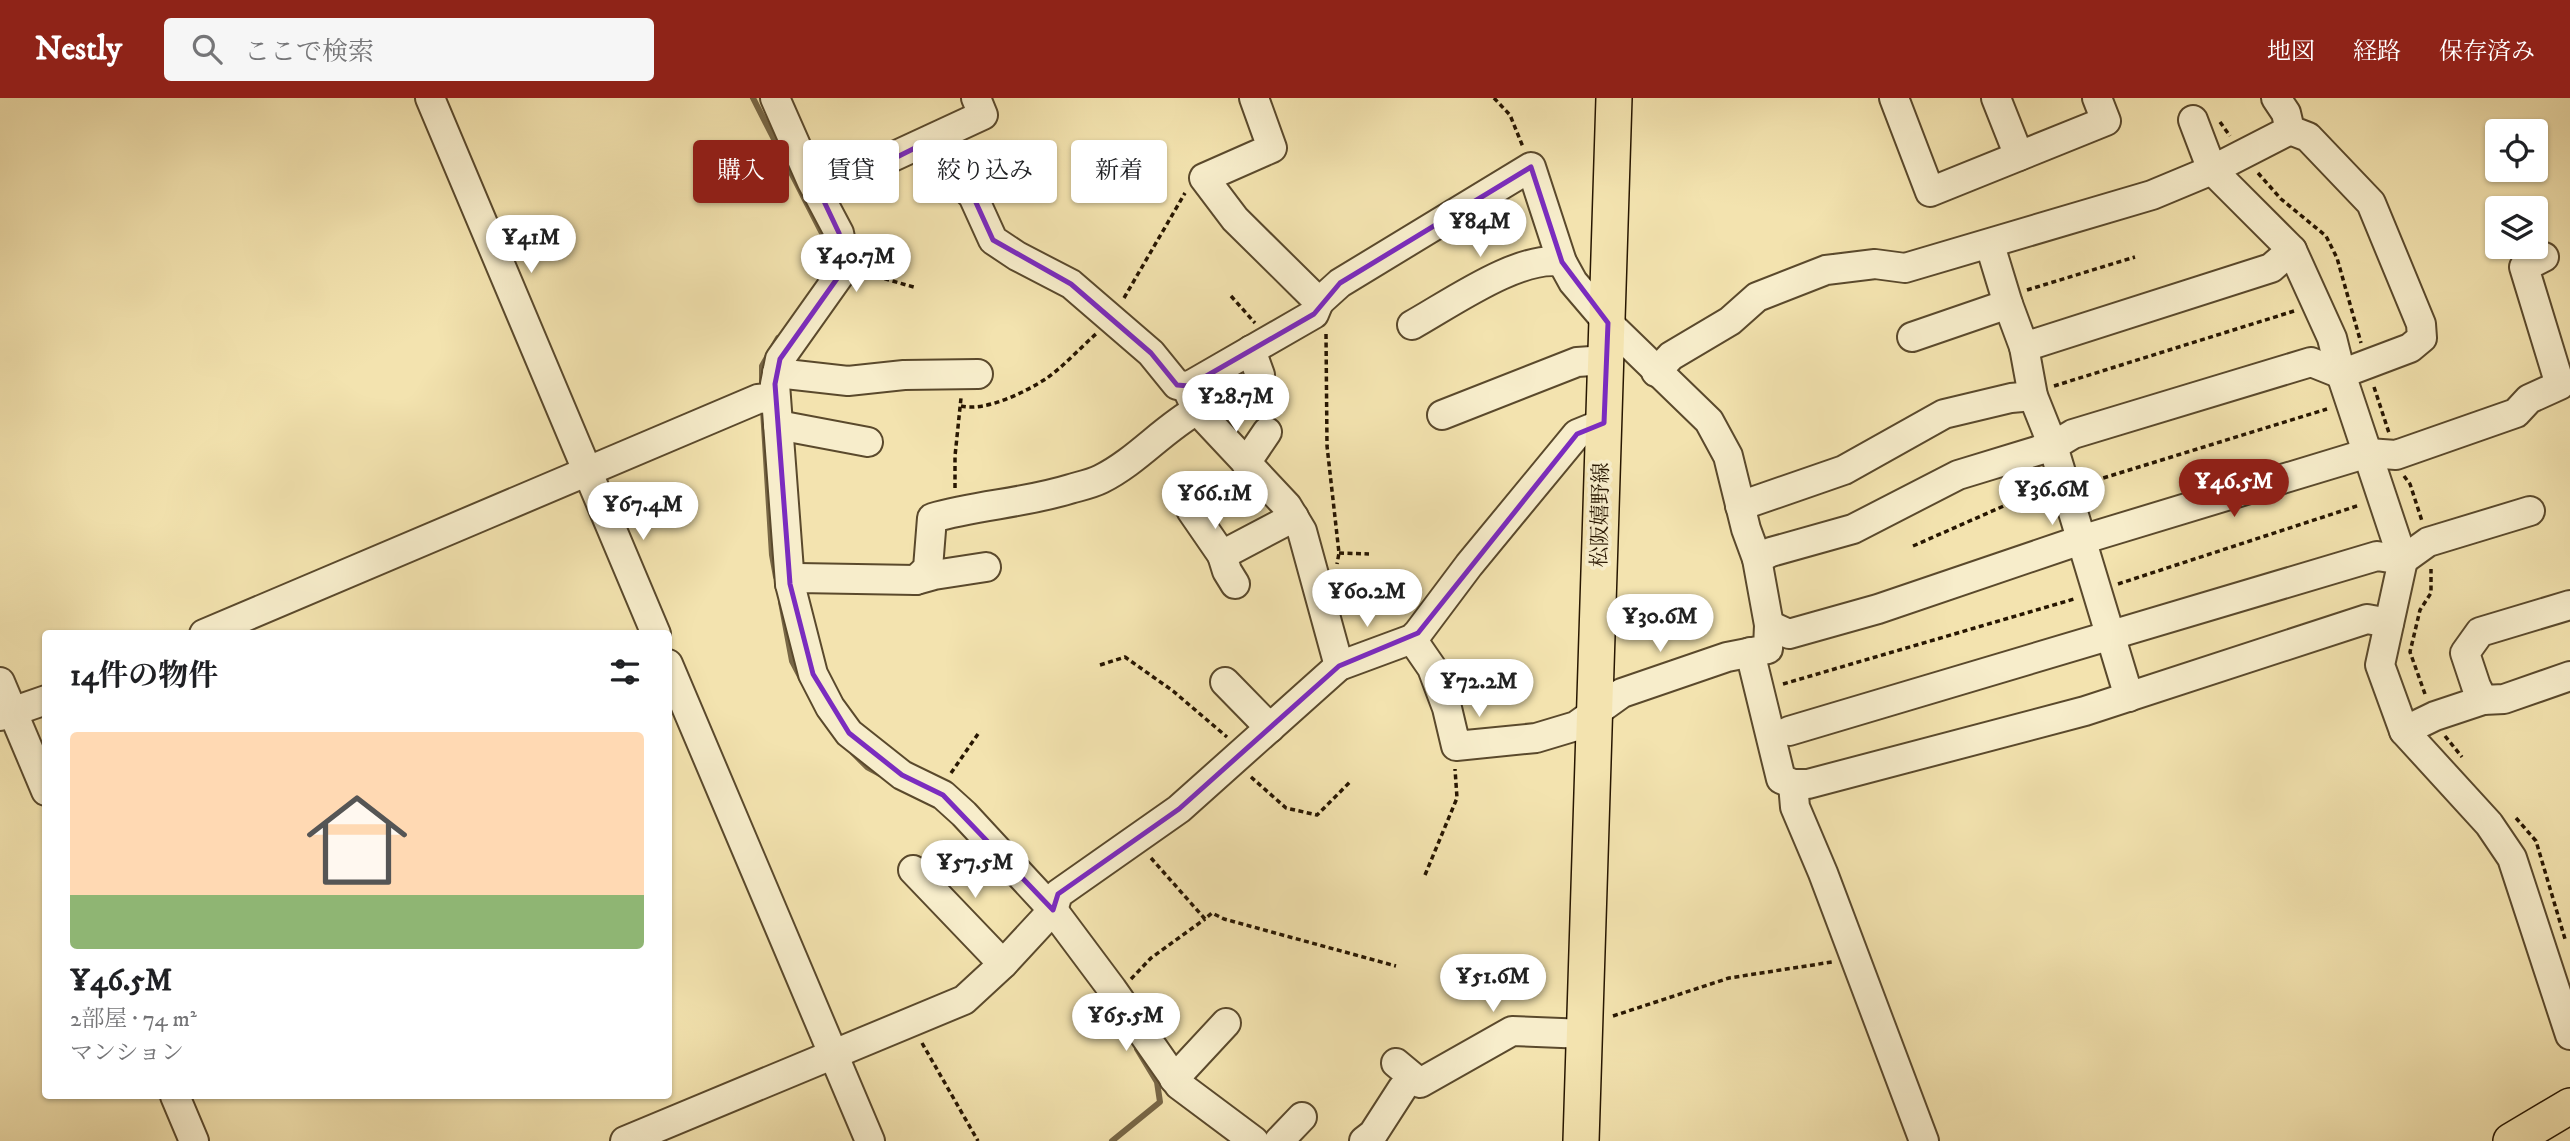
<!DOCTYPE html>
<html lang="ja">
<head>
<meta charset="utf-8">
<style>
	:root { --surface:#fff; --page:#f6f6f6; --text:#202124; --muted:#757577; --line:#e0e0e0; --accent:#8f2418 }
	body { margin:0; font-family:"IM FELL DW Pica","Noto Serif JP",serif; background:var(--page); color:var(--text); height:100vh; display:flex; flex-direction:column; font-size:26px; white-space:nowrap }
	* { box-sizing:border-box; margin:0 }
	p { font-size:23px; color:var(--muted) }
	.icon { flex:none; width:38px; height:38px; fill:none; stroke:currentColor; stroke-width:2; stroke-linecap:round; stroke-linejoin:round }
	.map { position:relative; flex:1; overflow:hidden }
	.sheet { position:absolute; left:42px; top:532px; width:630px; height:469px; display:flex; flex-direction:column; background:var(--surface); border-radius:7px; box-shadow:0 2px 5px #0004 }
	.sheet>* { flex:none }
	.banner { position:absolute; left:693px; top:42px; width:665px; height:63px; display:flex; gap:14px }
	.fabs { position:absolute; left:2485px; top:21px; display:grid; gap:14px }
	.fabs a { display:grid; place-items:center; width:63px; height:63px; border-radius:7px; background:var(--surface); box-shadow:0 2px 5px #0004; font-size:35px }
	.price { position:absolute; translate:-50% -60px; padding:0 16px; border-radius:24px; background:#fff; color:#222; font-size:23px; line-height:46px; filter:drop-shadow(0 2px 4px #0008) }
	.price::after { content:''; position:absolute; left:50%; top:42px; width:21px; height:16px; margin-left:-10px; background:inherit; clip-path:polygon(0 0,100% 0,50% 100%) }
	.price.active { background:var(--accent); color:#fff }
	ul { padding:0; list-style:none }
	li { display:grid; align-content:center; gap:14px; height:371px; padding:0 28px }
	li+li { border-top:2px solid var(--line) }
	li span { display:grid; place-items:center; height:217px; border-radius:7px; color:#555 }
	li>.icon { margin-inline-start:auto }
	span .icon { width:126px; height:126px; fill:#fffc; stroke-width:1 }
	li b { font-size:30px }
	h2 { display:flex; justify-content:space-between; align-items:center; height:84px; padding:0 28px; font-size:30px }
	.pill { padding:0 24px; border-radius:7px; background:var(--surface); box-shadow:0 2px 5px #0004; font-size:24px; line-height:63px }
	.pill.active { background:var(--accent); color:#fff }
	header { display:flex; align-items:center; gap:42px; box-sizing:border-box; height:98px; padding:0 35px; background:var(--accent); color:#fff }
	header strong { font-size:33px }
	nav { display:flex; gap:38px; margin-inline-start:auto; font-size:24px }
	.search { width:490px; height:63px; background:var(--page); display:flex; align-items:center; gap:18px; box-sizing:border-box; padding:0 24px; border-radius:7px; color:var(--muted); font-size:26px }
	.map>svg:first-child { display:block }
</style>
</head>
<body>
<header>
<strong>Nestly</strong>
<div class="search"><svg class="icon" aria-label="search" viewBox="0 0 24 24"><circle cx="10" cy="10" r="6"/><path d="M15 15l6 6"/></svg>ここで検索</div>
<nav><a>地図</a><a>経路</a><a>保存済み</a></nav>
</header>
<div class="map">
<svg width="2570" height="1043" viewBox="0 0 2570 1043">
	<rect width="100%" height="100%" fill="#f3e3af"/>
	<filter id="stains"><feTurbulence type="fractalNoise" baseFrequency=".00286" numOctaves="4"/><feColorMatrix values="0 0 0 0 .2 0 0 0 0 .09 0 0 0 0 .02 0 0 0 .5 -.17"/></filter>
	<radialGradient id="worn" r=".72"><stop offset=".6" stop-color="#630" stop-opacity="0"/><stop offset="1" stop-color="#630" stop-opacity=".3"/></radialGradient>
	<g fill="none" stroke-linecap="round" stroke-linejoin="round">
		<g stroke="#786746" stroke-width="6">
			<path d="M 753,0 L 829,149 L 829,172 L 826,175"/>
			<path d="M 762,284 L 762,268 L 778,240"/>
			<path d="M 763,312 L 772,457 L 776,479"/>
			<path d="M 781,504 L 792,563 L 803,584"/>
			<path d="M 853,655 L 867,669 L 880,676"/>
			<path d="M 974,747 L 1005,780"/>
			<path d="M 1112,1043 L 1160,1004 L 1157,984 L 1137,951"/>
		</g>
		<defs>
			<g id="minor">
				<path d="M 430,0 L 656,536"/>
				<path d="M 775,0 L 812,84 L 839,135 L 846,168 L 780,261 L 775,286 L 790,486 L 813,576 L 830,609 L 849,635 L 902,677 L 943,697 L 964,716 L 1053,812 L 1112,891 L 1179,987 L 1254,1043"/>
				<path d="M 1254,0 L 1272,50 L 1204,80 L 1235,121 L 1319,204 L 1340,185 L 1531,69 L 1562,164 L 1573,184 L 1608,225 L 1709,323 L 1728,358 L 1746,431 L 1757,461 L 1769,527 L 1768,551 L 1727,559 L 1622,595 L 1576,628 L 1536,640 L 1456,648 L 1447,610 L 1432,570 L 1412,541"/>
				<path d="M 1894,0 L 1930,94 L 2106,23 L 2097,0"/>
				<path d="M 1996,0 L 2019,58"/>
				<path d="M 2193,22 L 2212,72 L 2290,32"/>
				<path d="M 923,46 L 973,98 L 993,142 L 1017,158 L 1071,186 L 1151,255 L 1177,287 L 1189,288 L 1314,216 L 1319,204"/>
				<path d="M 821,97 L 875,67 L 983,17 L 976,0"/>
				<path d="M 1990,147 L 2008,206 L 2024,249 L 2271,170 L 2292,152"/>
				<path d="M 1412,227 C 1450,206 1520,156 1562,164"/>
				<path d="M 1912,239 L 2008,206"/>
				<path d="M 2024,249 L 2033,298 L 2053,348 L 2129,599"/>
				<path d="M 1251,252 L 1260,277"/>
				<path d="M 1656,274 L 1671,258 L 1730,223 L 1757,199 L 1826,172 L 1875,166 L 1905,170 L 2152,97 L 2212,72 L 2292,152 L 2332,240 L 2341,276 L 2403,462 L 2380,567 L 2404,633 L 2489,726 L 2512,760 L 2570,937"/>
				<path d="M 777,275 L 848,283 L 904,277 L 978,276"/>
				<path d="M 1189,295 L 1197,312 L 1287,408 L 1302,433 L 1339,568"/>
				<path d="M 1442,317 L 1577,264 L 1606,262"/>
				<path d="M 778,327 L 868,344"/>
				<path d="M 1246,365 L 1267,334"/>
				<path d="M 1740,408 L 1844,372 L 1944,316 L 2011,300 L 2033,298"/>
				<path d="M 1191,412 L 1222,457"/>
				<path d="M 1757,461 L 1771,454 L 1853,431 L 1958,377 L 2053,348 L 2073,336 L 2311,264 L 2341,276 L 2410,250 L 2422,240 L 2421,226 L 2371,105 L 2308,39 L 2290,32 L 2286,15 L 2276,0"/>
				<path d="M 916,482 L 934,477 L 986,469"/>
				<path d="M 790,486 L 798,480 L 916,482 L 928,470 L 932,420 C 977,407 1025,405 1070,391 C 1080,388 1091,386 1101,381 C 1137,363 1163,331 1197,312"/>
				<path d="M 1235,486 L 1227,473 L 1222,457 L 1294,419"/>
				<path d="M 1769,527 L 1789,536 L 1878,511 L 2081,442 L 2368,355 L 2396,357 L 2516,315 L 2529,301 L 2560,287 L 2524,169 L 2544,159"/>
				<path d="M 204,536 L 758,301 L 775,299"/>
				<path d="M 1750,554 L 1781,681 L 1793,686 L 1795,709 L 1823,775 L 1924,1043"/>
				<path d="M 668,566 L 870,1043"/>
				<path d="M 0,584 L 46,693"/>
				<path d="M 1225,584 L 1270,630"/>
				<path d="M 2483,602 L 2476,588 L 2465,555 L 2480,534 L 2570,507"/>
				<path d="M 0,618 L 46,602"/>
				<path d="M 1789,633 L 2377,458 L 2403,462 L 2428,444 L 2530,413"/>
				<path d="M 2404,633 L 2435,618 L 2483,602 L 2504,601 L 2570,578"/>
				<path d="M 1793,686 L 1808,686 L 2085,613 L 2367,521 L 2389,525"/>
				<path d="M 913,772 L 1003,866"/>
				<path d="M 1396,965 L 1420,985 L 1512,933 L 1586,936"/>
				<path d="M 1174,981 L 1226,925"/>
				<path d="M 175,998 L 194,1043"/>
				<path d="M 625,1043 L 964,902 L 1003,866 L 1053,812 L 1058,796 L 1179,711 L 1339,568 L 1412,541 L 1418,535 L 1469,467 L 1577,336 L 1604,325"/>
				<path d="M 1279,1043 L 1302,1019"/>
				<path d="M 1364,1043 L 1373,1036 L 1402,991"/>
			</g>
			<g id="major">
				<path d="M 1581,1043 L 1614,0"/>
				<path d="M 2511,1043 L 2570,1008"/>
			</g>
		</defs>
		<use href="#minor" stroke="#5a492c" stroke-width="32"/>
		<use href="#major" stroke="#271601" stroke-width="38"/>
		<g stroke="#271601" stroke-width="3.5" stroke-dasharray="5 3.5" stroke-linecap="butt">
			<path d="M 1494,0 L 1510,17 L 1523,49"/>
			<path d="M 2220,24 L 2230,38"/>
			<path d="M 2258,75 L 2281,101 L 2326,138 L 2337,160 L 2361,245"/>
			<path d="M 868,176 L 917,190"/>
			<path d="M 2027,192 L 2135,159"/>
			<path d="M 1231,198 L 1255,225"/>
			<path d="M 1124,200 L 1185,95"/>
			<path d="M 1326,236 L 1327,348 L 1339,455 L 1337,466"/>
			<path d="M 2054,288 L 2294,213"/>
			<path d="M 2374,289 L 2389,335"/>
			<path d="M 961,308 C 985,314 1026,294 1047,280 C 1064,268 1080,250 1096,236"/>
			<path d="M 2404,378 L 2410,386 L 2422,423"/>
			<path d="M 2087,385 L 2327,311"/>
			<path d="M 955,390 L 955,358 L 961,300"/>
			<path d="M 1913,448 L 2015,403 L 2042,396"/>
			<path d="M 1339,455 L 1369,456"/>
			<path d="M 2118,486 L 2360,407"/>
			<path d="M 1100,567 L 1125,559 L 1173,593 L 1227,639"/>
			<path d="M 1783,586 L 2074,501"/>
			<path d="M 2425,596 L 2410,554 L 2420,512 L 2431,495 L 2431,471"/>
			<path d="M 2445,638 L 2462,659"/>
			<path d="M 951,675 L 980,633"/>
			<path d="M 1251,679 L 1286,710 L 1317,717 L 1350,684"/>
			<path d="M 2516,720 L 2536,743 L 2565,841"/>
			<path d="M 1151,760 L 1205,821 L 1212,815 L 1224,821 L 1396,868"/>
			<path d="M 1425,777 L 1457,700 L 1455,671"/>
			<path d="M 1131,881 L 1151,860 L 1205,821"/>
			<path d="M 1613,918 L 1729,880 L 1832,864"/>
			<path d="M 922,945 L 978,1043"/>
		</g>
		<use href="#minor" stroke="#f7edcb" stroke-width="28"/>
		<use href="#major" stroke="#f3e3af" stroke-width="35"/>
	</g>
	<path fill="none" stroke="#7b2cbf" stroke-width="5" stroke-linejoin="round" d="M 923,46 L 973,98 L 993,142 L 1071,186 L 1151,255 L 1177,287 L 1189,288 L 1314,216 L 1340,185 L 1531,69 L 1562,164 L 1608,225 L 1604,325 L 1577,336 L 1418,535 L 1339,568 L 1179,711 L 1058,796 L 1053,812 L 943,697 L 902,677 L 849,635 L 813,576 L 790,486 L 775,286 L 780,261 L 846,168 L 839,135 L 821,97 Z"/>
	<g text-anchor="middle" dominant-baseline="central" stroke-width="7" stroke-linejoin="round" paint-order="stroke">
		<g font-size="21" fill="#271601" stroke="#f7edcb">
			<text transform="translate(1601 417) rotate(-89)">松阪嬉野線</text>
		</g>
	</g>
	<rect width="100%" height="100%" filter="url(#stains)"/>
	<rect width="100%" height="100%" fill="url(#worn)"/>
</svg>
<div class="fabs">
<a><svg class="icon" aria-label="locate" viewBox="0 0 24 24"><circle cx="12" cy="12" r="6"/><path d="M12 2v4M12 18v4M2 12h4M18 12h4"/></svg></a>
<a><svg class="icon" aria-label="layers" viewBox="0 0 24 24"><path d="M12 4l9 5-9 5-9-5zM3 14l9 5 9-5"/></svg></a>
</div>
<b class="price" style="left:1480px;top:161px">¥84M</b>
<b class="price" style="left:531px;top:177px">¥41M</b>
<b class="price" style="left:856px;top:196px">¥40.7M</b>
<b class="price" style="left:1236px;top:336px">¥28.7M</b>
<b class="price active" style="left:2234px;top:421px">¥46.5M</b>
<b class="price" style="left:2052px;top:429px">¥36.6M</b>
<b class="price" style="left:1215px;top:433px">¥66.1M</b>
<b class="price" style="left:643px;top:444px">¥67.4M</b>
<b class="price" style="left:1367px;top:531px">¥60.2M</b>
<b class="price" style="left:1660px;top:556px">¥30.6M</b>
<b class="price" style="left:1479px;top:621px">¥72.2M</b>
<b class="price" style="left:975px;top:802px">¥57.5M</b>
<b class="price" style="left:1493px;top:916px">¥51.6M</b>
<b class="price" style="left:1126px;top:955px">¥65.5M</b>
<div class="banner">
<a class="pill active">購入</a>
<a class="pill">賃貸</a>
<a class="pill">絞り込み</a>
<a class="pill">新着</a>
</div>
<section class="sheet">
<h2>14件の物件<svg class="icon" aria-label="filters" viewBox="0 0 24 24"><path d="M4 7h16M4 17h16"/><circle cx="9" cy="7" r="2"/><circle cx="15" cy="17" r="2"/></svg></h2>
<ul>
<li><span style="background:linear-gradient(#ffd9b3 75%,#8fb573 0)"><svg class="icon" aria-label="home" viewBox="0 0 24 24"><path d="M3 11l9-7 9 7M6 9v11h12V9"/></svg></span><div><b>¥46.5M</b><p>2部屋 · 74 m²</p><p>マンション</p></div></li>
</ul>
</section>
</div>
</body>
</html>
